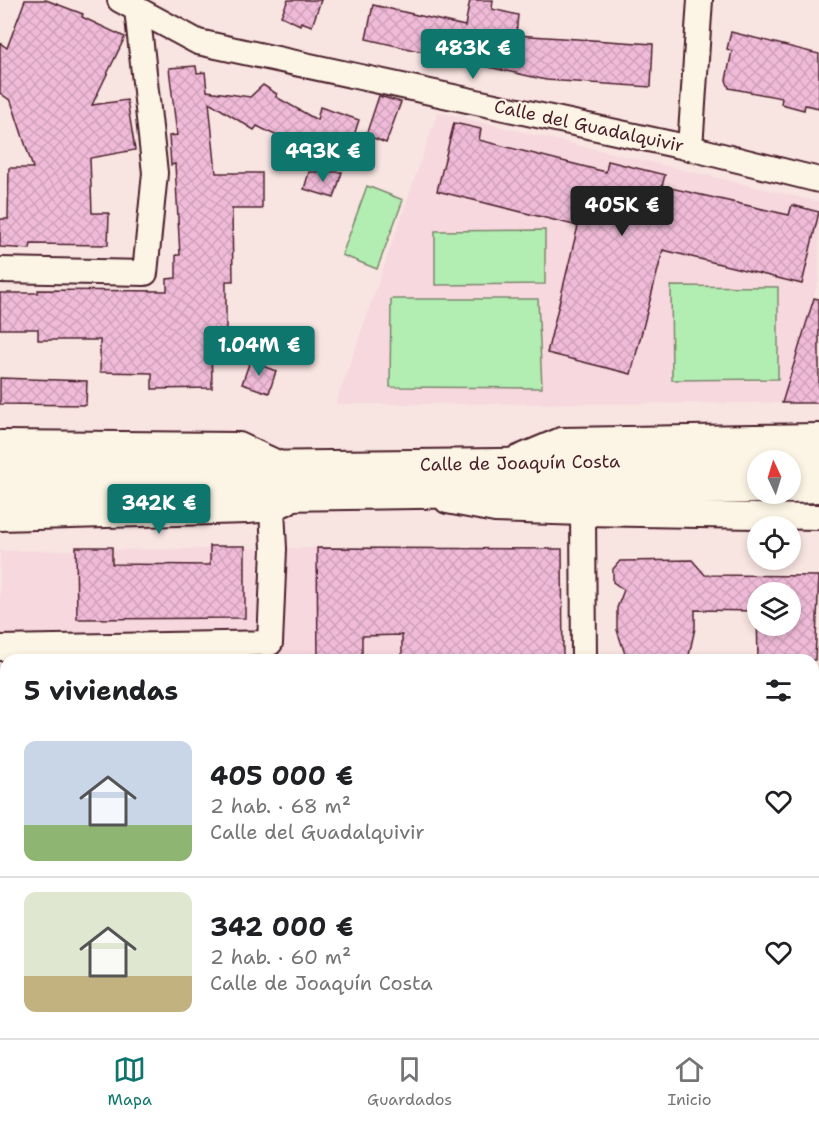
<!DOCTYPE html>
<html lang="es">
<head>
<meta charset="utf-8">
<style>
	:root { --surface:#fff; --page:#f2f2f2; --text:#202124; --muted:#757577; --line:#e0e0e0; --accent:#0f766e }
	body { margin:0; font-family:"Shantell Sans",sans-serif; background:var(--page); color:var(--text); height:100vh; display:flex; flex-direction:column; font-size:22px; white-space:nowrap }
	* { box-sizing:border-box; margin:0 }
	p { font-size:20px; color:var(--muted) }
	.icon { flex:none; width:33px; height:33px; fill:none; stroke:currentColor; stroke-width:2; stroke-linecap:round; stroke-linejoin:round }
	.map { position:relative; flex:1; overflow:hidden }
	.side { position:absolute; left:0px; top:654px; width:819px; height:384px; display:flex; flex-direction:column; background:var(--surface); border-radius:18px 18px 0 0; box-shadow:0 3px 9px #0003 }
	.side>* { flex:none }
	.needle { width:39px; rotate:356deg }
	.tools { position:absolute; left:747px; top:450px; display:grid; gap:12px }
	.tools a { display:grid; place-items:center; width:54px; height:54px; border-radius:50%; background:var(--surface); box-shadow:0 3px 9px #0003; font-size:30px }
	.price { position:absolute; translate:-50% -51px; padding:0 14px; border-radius:6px; background:var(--accent); color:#fff; font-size:20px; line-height:39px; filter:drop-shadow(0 2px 3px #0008) }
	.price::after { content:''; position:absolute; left:50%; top:36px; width:18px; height:14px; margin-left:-9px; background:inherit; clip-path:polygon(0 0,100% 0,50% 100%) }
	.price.active { background:#222; color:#fff }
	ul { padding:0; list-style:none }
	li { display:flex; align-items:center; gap:18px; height:150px; padding:0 24px }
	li+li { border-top:2px solid var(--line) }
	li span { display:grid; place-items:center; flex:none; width:168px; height:120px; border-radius:12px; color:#555 }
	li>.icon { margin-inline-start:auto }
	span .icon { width:72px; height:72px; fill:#fffc; stroke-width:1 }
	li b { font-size:26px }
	h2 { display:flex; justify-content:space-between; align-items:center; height:72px; padding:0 24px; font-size:26px }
	.menu { display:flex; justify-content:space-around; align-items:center; height:84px; border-top:2px solid var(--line); background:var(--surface); font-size:16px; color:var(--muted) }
	.menu a { display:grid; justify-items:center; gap:3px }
	.menu .active { color:var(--accent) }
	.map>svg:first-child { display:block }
</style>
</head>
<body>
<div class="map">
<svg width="819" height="1038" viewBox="0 0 819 1038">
	<defs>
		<pattern id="building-cross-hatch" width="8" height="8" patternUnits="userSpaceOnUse" patternTransform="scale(1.5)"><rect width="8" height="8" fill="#f0bbd8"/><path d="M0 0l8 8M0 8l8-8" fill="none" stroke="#cfa0ba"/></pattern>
	</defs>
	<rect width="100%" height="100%" fill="#f8e4e1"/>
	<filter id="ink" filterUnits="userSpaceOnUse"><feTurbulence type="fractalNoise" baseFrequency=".0167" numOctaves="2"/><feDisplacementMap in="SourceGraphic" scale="12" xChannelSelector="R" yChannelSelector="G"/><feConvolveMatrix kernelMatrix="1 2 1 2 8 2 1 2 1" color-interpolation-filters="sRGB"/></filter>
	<g filter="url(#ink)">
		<g fill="#f6d8de">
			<path d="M 438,112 L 819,202 L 819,279 L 782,403 L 336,404 Z"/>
			<path d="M 317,548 L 562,549 L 563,660 L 6,660 L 6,931 L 0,931 L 0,551 Z"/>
		</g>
		<g fill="#b2edb2" stroke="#7e866e" stroke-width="1.5">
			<path d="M 367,186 L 403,200 L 377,269 L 342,255 Z"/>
			<path d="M 545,230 L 545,284 L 435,285 L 435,231 Z"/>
			<path d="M 671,286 L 778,287 L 778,379 L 672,380 Z"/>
			<path d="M 391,299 L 538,299 L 542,388 L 390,387 Z"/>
		</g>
		<g fill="url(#building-cross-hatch)" stroke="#4a1f2b" stroke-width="1.5" fill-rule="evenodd">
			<path d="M 25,0 L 46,0 L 83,14 L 82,17 L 125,37 L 92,105 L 127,100 L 135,150 L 90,158 L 92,213 L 109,213 L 108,245 L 31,244 L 30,249 L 0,247 L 0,219 L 8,219 L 9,168 L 33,168 L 11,101 L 0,93 L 0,43 L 7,48 Z"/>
			<path d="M 288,0 L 321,0 L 312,26 L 301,22 L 300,25 L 281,16 Z"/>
			<path d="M 470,0 L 493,0 L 492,9 L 518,15 L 516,35 L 653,44 L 651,87 L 546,80 L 366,39 L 373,5 L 465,26 Z"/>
			<path d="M 731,32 L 819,54 L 819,108 L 805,105 L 804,110 L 781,104 L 782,98 L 729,88 L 726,80 L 732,51 L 727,49 Z"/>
			<path d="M 196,66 L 197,73 L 205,72 L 207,91 L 250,97 L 263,85 L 277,94 L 276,97 L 317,120 L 320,107 L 359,120 L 343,169 L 257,126 L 254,130 L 209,102 L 216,173 L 262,173 L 262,209 L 232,209 L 233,281 L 226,281 L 226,339 L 211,339 L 212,388 L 152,389 L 152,373 L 100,372 L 100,340 L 38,340 L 38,329 L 0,329 L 0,293 L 38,293 L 38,290 L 167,291 L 167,279 L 176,278 L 176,255 L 180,255 L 175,164 L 171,165 L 169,136 L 177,135 L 169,68 Z"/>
			<path d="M 379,96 L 401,102 L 386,143 L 366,135 Z"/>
			<path d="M 454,123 L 481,129 L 479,140 L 606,172 L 608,161 L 665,175 L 662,186 L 789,215 L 792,205 L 819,212 L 802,284 L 663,250 L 631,374 L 547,353 L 578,226 L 437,191 Z"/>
			<path d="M 309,172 L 342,172 L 334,198 L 304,189 Z"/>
			<path d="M 814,298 L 819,299 L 819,403 L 782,403 Z"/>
			<path d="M 250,361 L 276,371 L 269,393 L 242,384 Z"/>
			<path d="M 0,378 L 87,381 L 86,405 L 0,404 Z"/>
			<path d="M 210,546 L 245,546 L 245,618 L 77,619 L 76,547 L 112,547 L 112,564 L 210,565 Z"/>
			<path d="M 317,548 L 562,549 L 563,660 L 402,660 L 402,635 L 362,636 L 362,660 L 318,660 Z"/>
			<path d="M 692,560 L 705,575 L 819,576 L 815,660 L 758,660 L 757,611 L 695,610 L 695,628 L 688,660 L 627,660 L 617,630 L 617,608 L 624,590 L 613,582 L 613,569 L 620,561 ZM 758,592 L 790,592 L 790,626 L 758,626 Z"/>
		</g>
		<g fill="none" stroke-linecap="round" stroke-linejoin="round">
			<defs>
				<g id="minor">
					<path d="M 120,0 L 198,42 L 690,148 L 819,180"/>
					<path d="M 690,148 L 700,0"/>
					<path d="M 0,270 L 145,273 L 155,173 L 137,9"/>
					<path d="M 0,443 L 239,445 L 282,465"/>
					<path d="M 511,461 L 561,440 L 819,436"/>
					<path d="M 447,501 L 495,510 L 583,513 L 819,517"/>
					<path d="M 583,513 L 584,660"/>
					<path d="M 0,518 L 247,511 L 272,509 L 287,502"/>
					<path d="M 0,648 L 270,643 L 274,549 L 272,509"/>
					<path d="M 813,724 L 819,724"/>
					<path d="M 813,945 L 819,945"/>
					<path d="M 0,964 L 6,964"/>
					<path d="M 167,1032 L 170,1038"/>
				</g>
				<g id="major">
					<path d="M 762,460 L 819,460"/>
					<path d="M 0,470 L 758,461"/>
					<path d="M 790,488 L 819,487"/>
					<path d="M 0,499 L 758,488"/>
				</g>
			</defs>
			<use href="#minor" stroke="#4a1f2b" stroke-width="28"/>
			<use href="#major" stroke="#4a1f2b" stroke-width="34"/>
			<use href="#minor" stroke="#fcf5e5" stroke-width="24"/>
			<use href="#major" stroke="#fcf5e5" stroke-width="30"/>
		</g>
	</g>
	<g text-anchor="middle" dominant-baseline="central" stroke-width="4.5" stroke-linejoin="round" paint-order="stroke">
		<g font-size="18" fill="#4a1f2b" stroke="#fcf5e5">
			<text transform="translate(589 126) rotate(12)">Calle del Guadalquivir</text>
			<text transform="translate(520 463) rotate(-1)">Calle de Joaquín Costa</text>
		</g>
	</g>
</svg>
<div class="tools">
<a><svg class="needle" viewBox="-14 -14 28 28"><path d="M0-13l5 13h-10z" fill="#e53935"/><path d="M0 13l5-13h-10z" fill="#757577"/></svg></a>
<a><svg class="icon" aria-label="locate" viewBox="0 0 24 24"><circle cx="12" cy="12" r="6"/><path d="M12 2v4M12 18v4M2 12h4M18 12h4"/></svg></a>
<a><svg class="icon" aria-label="layers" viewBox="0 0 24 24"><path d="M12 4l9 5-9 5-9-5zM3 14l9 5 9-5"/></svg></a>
</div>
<b class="price" style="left:473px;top:80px">483K €</b>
<b class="price" style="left:323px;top:183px">493K €</b>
<b class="price active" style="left:622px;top:237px">405K €</b>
<b class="price" style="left:259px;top:377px">1.04M €</b>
<b class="price" style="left:159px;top:535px">342K €</b>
<section class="side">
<h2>5 viviendas<svg class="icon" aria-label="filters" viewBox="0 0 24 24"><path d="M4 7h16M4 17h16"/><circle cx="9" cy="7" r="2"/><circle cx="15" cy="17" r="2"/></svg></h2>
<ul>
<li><span style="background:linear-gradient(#c9d6e8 70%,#8fb573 0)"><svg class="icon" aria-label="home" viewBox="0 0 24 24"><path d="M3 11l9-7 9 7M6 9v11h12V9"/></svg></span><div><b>405 000 €</b><p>2 hab. · 68 m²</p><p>Calle del Guadalquivir</p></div><svg class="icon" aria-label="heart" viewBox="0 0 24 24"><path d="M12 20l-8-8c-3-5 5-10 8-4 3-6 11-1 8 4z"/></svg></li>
<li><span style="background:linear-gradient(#dfe7d0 70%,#c2b280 0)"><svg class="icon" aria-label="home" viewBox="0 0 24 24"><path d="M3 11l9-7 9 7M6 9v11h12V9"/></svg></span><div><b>342 000 €</b><p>2 hab. · 60 m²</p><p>Calle de Joaquín Costa</p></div><svg class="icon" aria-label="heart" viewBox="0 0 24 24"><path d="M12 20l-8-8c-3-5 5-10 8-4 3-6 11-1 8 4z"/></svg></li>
</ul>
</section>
</div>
<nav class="menu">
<a class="active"><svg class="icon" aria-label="map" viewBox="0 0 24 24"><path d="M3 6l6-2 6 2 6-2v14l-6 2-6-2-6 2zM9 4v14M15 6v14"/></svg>Mapa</a>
<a><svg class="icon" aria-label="saved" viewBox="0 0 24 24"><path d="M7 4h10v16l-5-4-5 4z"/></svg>Guardados</a>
<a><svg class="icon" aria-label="home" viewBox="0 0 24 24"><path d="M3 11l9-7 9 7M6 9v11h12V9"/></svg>Inicio</a>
</nav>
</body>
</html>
